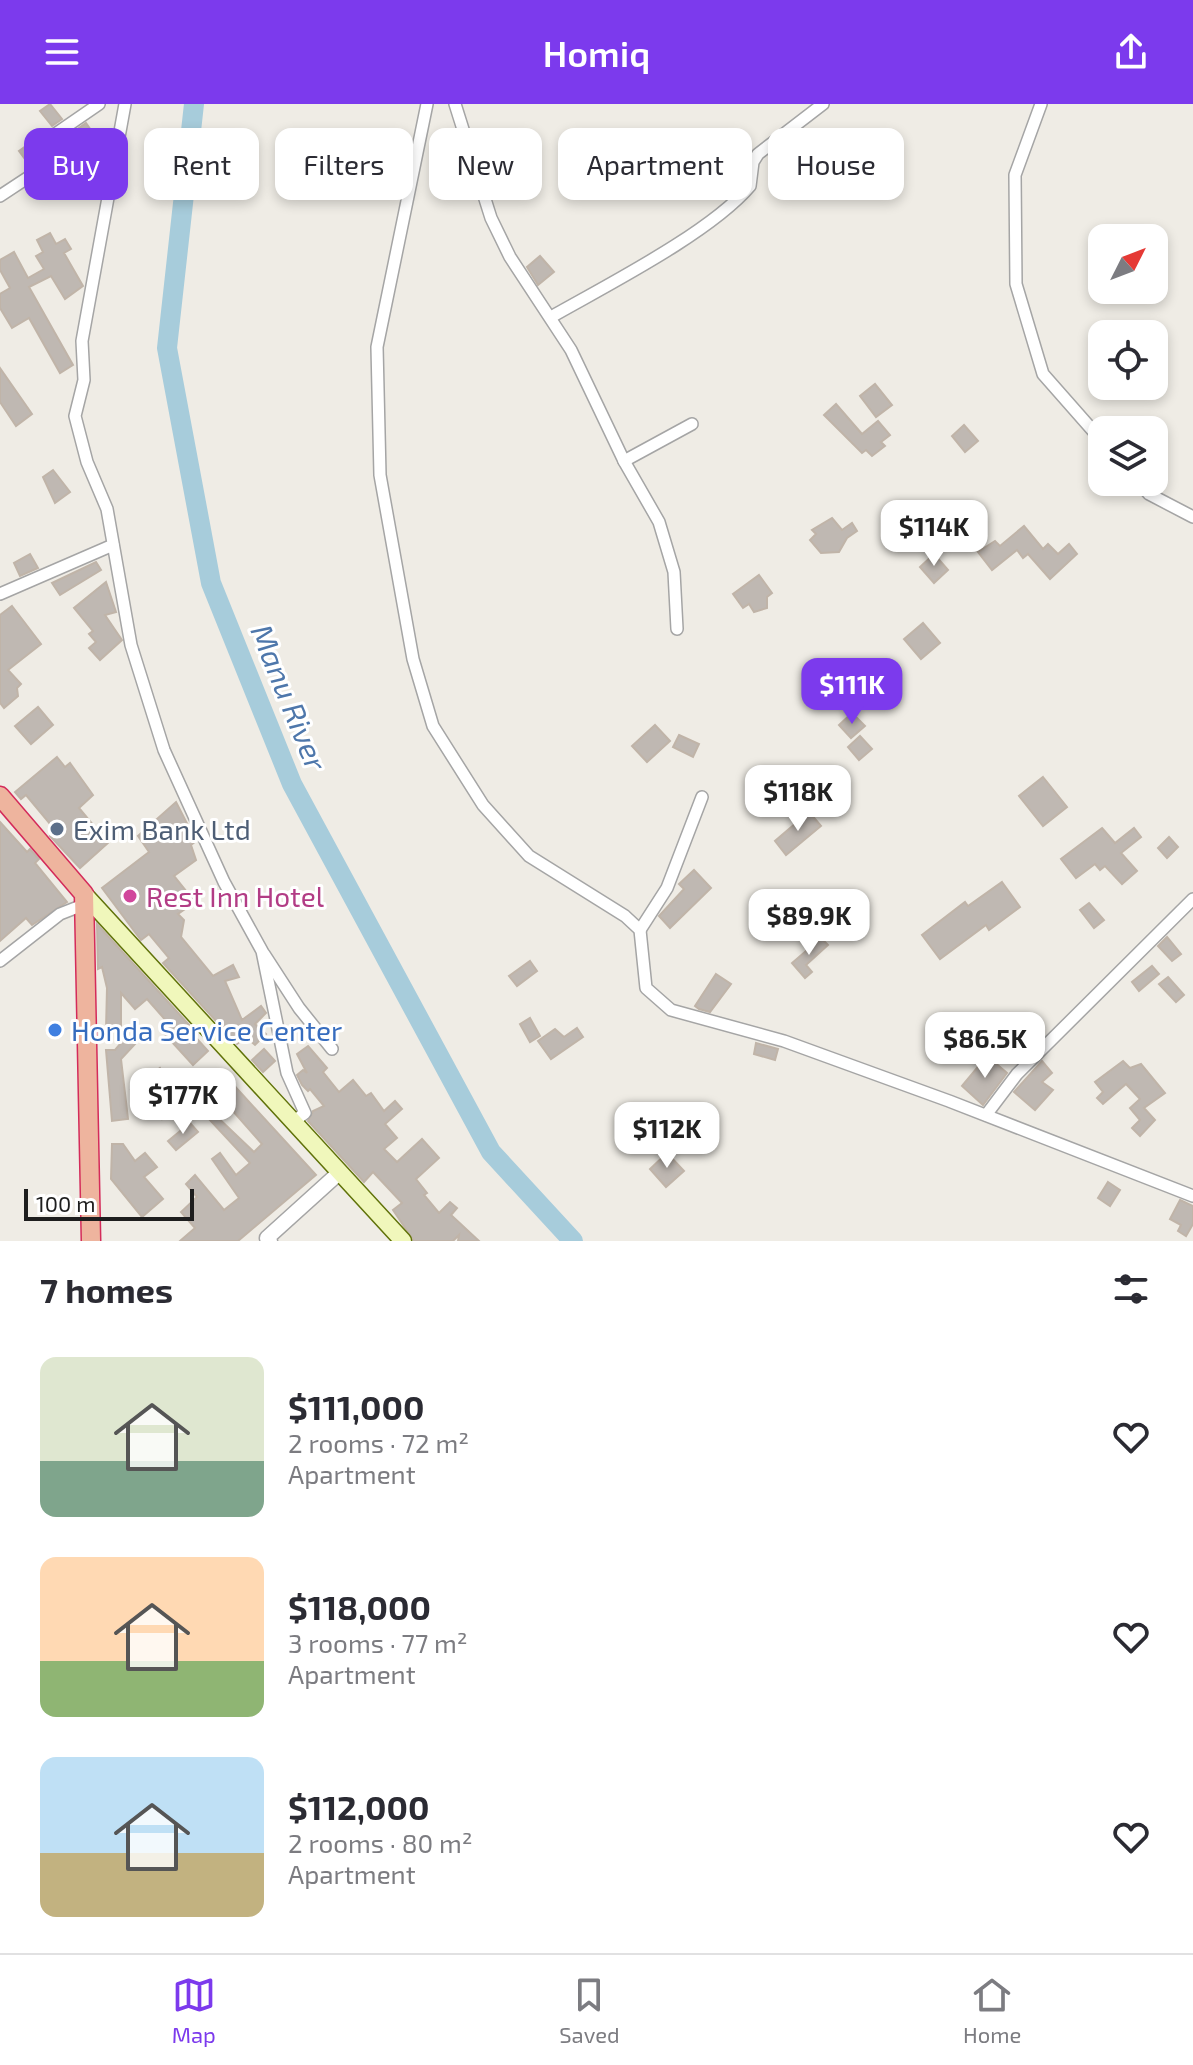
<!DOCTYPE html>
<html lang="en">
<head>
<meta charset="utf-8">
<style>
	:root { --surface:#fff; --page:#f7f7f7; --text:#2b2b33; --muted:#7c7c81; --line:#e1e1e2; --accent:#7c3aed }
	body { margin:0; font-family:"Exo 2",sans-serif; background:var(--page); color:var(--text); height:100vh; display:flex; flex-direction:column; font-size:30px; white-space:nowrap }
	* { box-sizing:border-box; margin:0 }
	p { font-size:26px; color:var(--muted) }
	.icon { flex:none; width:44px; height:44px; fill:none; stroke:currentColor; stroke-width:2; stroke-linecap:round; stroke-linejoin:round }
	.map { position:relative; height:1137px; overflow:hidden }
	.drawer { display:flex; flex-direction:column; background:var(--surface); flex:1 }
	.drawer>* { flex:none }
	.banner { position:absolute; left:24px; top:24px; width:1146px; height:72px; display:flex; gap:16px }
	.needle { width:52px; rotate:48deg }
	.tools { position:absolute; left:1088px; top:120px; display:grid; gap:16px }
	.tools a { display:grid; place-items:center; width:80px; height:80px; border-radius:16px; background:var(--surface); box-shadow:0 4px 12px #0003; font-size:40px }
	.scale { position:absolute; left:24px; bottom:20px; width:170px; box-sizing:border-box; padding-left:8px; border:4px solid #1e1e1e; border-top:0; font-size:22px; line-height:28px; white-space:nowrap; color:#1e1e1e; -webkit-text-stroke:6px #fff; paint-order:stroke }
	.price { position:absolute; translate:-50% -68px; padding:0 18px; border-radius:16px; background:#fff; color:#222; font-size:26px; line-height:52px; filter:drop-shadow(0 2px 4px #0008) }
	.price::after { content:''; position:absolute; left:50%; top:48px; width:24px; height:18px; margin-left:-12px; background:inherit; clip-path:polygon(0 0,100% 0,50% 100%) }
	.price.active { background:var(--accent); color:#fff }
	ul { padding:0; list-style:none }
	li { display:flex; align-items:center; gap:24px; height:200px; padding:0 40px }
	li span { display:grid; place-items:center; flex:none; width:224px; height:160px; border-radius:16px; color:#555 }
	li>.icon { margin-inline-start:auto }
	span .icon { width:96px; height:96px; fill:#fffc; stroke-width:1 }
	li b { font-size:34px }
	h2 { display:flex; justify-content:space-between; align-items:center; height:96px; padding:0 40px; font-size:34px }
	.pill { padding:0 28px; border-radius:16px; background:var(--surface); box-shadow:0 4px 12px #0003; font-size:28px; line-height:72px }
	.pill.active { background:var(--accent); color:#fff }
	header { display:flex; justify-content:space-between; align-items:center; height:104px; padding:0 40px; background:var(--accent); color:#fff; font-size:36px; font-weight:600 }
	.menu { display:flex; justify-content:space-around; align-items:center; height:112px; border-top:2px solid var(--line); background:var(--surface); font-size:22px; color:var(--muted) }
	.menu a { display:grid; justify-items:center; gap:4px }
	.menu .active { color:var(--accent) }
	.map>svg:first-child { display:block }
</style>
</head>
<body>
<header><svg class="icon" aria-label="menu" viewBox="0 0 24 24"><path d="M4 6h16M4 12h16M4 18h16"/></svg>Homiq<svg class="icon" aria-label="share" viewBox="0 0 24 24"><path d="M12 15V3M7 8l5-5 5 5M5 13v7h14v-7"/></svg></header>
<div class="map">
<svg width="1193" height="1137" viewBox="0 0 1193 1137">
	<rect width="100%" height="100%" fill="#efece5"/>
	<g fill="none" stroke-linecap="round" stroke-linejoin="round">
		<path stroke="#a7ccdb" stroke-width="20" d="M 194,0 L 167,244 L 211,479 L 292,680 L 491,1048 L 573,1137"/>
	</g>
	<g fill="#bfb8b2" stroke="#c0b4a8" stroke-width="2">
		<path d="M 50,0 L 62,15 L 52,22 L 40,7 Z"/>
		<path d="M 86,19 L 98,36 L 90,42 L 99,55 L 73,73 L 67,64 L 70,62 L 61,37 Z"/>
		<path d="M 36,35 L 47,51 L 30,62 L 19,47 Z"/>
		<path d="M 50,129 L 56,140 L 65,135 L 71,145 L 64,149 L 83,182 L 65,195 L 51,172 L 29,183 L 73,261 L 60,269 L 29,214 L 12,224 L 0,204 L 0,190 L 10,184 L 0,166 L 0,156 L 14,148 L 28,174 L 44,165 L 36,152 L 43,148 L 37,136 Z"/>
		<path d="M 540,152 L 554,168 L 538,181 L 527,163 Z"/>
		<path d="M 0,264 L 32,310 L 16,322 L 0,298 Z"/>
		<path d="M 875,280 L 892,301 L 876,313 L 860,292 Z"/>
		<path d="M 836,300 L 862,330 L 878,317 L 890,331 L 881,338 L 885,342 L 872,352 L 866,346 L 862,349 L 824,311 Z"/>
		<path d="M 964,321 L 978,337 L 965,348 L 952,332 Z"/>
		<path d="M 53,366 L 70,388 L 55,399 L 43,373 Z"/>
		<path d="M 832,414 L 842,426 L 852,419 L 857,427 L 847,434 L 839,448 L 821,449 L 810,436 L 816,430 L 812,426 Z"/>
		<path d="M 947,414 L 960,431 L 940,446 L 927,429 Z"/>
		<path d="M 1024,422 L 1043,445 L 1048,440 L 1058,450 L 1069,440 L 1077,450 L 1050,475 L 1028,450 L 1023,454 L 1017,446 L 992,466 L 978,448 L 995,437 L 1000,442 Z"/>
		<path d="M 30,450 L 38,464 L 20,472 L 14,459 Z"/>
		<path d="M 934,450 L 948,466 L 934,479 L 920,463 Z"/>
		<path d="M 96,458 L 101,466 L 60,491 L 52,479 Z"/>
		<path d="M 759,471 L 772,489 L 767,493 L 767,504 L 754,508 L 749,500 L 743,504 L 733,490 Z"/>
		<path d="M 106,478 L 116,508 L 105,511 L 122,536 L 100,556 L 89,544 L 96,538 L 89,530 L 93,527 L 74,504 Z"/>
		<path d="M 12,502 L 41,540 L 8,566 L 21,580 L 17,584 L 18,592 L 4,604 L 0,599 L 0,511 Z"/>
		<path d="M 923,519 L 940,539 L 921,555 L 904,535 Z"/>
		<path d="M 38,603 L 53,621 L 31,640 L 15,622 Z"/>
		<path d="M 852,609 L 865,622 L 851,634 L 839,621 Z"/>
		<path d="M 655,621 L 670,637 L 647,658 L 632,642 Z"/>
		<path d="M 679,631 L 699,640 L 693,653 L 673,643 Z"/>
		<path d="M 860,632 L 872,645 L 859,656 L 848,643 Z"/>
		<path d="M 57,653 L 65,663 L 70,659 L 93,691 L 79,704 L 108,739 L 80,764 L 50,732 L 56,727 L 26,691 L 21,695 L 15,688 Z"/>
		<path d="M 1043,673 L 1067,703 L 1043,722 L 1019,692 Z"/>
		<path d="M 176,698 L 196,737 L 191,741 L 196,756 L 174,772 L 195,798 L 178,810 L 184,816 L 181,833 L 213,872 L 233,861 L 239,873 L 225,877 L 242,916 L 261,902 L 266,909 L 255,920 L 266,930 L 255,941 L 246,933 L 237,940 L 163,859 L 169,854 L 149,830 L 141,836 L 102,784 L 149,748 L 138,732 Z"/>
		<path d="M 809,708 L 821,722 L 786,751 L 775,737 Z"/>
		<path d="M 0,718 L 27,748 L 30,745 L 39,755 L 35,759 L 67,798 L 32,821 L 26,814 L 0,837 Z"/>
		<path d="M 1102,724 L 1115,739 L 1134,724 L 1141,733 L 1121,749 L 1137,767 L 1122,780 L 1105,762 L 1100,766 L 1095,760 L 1076,774 L 1061,755 Z"/>
		<path d="M 1169,733 L 1178,743 L 1167,754 L 1158,744 Z"/>
		<path d="M 694,766 L 711,784 L 670,824 L 659,812 L 684,785 L 679,780 Z"/>
		<path d="M 1002,778 L 1020,803 L 989,826 L 986,821 L 940,855 L 922,831 L 965,798 L 968,802 Z"/>
		<path d="M 853,789 L 867,806 L 840,829 L 825,812 Z"/>
		<path d="M 1089,799 L 1104,816 L 1094,824 L 1080,806 Z"/>
		<path d="M 97,820 L 191,923 L 188,925 L 208,947 L 193,961 L 161,926 L 168,919 L 147,895 L 135,905 L 121,889 L 121,925 L 106,925 L 107,884 L 102,863 L 98,865 Z"/>
		<path d="M 1167,833 L 1181,850 L 1172,857 L 1158,842 Z"/>
		<path d="M 821,834 L 828,841 L 806,861 L 812,868 L 805,874 L 792,859 Z"/>
		<path d="M 530,857 L 537,867 L 517,882 L 509,872 Z"/>
		<path d="M 1152,862 L 1159,870 L 1139,887 L 1132,878 Z"/>
		<path d="M 716,870 L 731,880 L 710,908 L 699,905 L 695,902 Z"/>
		<path d="M 1168,873 L 1184,891 L 1176,898 L 1159,880 Z"/>
		<path d="M 530,914 L 540,932 L 530,938 L 520,920 Z"/>
		<path d="M 577,924 L 583,933 L 551,955 L 538,937 L 555,925 L 564,933 Z"/>
		<path d="M 127,932 L 135,940 L 121,955 L 128,1015 L 112,1017 L 106,946 L 115,946 Z"/>
		<path d="M 756,939 L 778,945 L 775,956 L 754,950 Z"/>
		<path d="M 308,942 L 327,964 L 323,968 L 339,988 L 353,976 L 366,992 L 371,989 L 384,1007 L 395,997 L 402,1005 L 385,1020 L 397,1034 L 384,1045 L 397,1058 L 422,1035 L 439,1054 L 416,1075 L 427,1089 L 424,1091 L 439,1109 L 450,1098 L 457,1104 L 451,1111 L 479,1137 L 458,1137 L 459,1131 L 453,1137 L 414,1137 L 393,1106 L 402,1099 L 373,1068 L 364,1078 L 308,1017 L 313,1007 L 324,1002 L 310,985 L 308,987 L 302,981 L 297,971 L 303,966 L 307,969 L 297,950 Z"/>
		<path d="M 264,945 L 275,957 L 263,968 L 252,956 Z"/>
		<path d="M 987,952 L 1007,969 L 983,1001 L 962,982 Z"/>
		<path d="M 1042,957 L 1052,969 L 1042,978 L 1053,986 L 1035,1006 L 1014,988 Z"/>
		<path d="M 1123,957 L 1130,964 L 1141,960 L 1165,989 L 1144,1004 L 1155,1016 L 1140,1032 L 1132,1024 L 1140,1016 L 1130,1004 L 1140,995 L 1126,980 L 1103,1000 L 1097,994 L 1103,988 L 1095,978 Z"/>
		<path d="M 160,964 L 173,981 L 166,986 L 179,1001 L 162,1015 L 148,999 L 143,1002 L 131,986 Z"/>
		<path d="M 230,977 L 316,1071 L 238,1137 L 180,1137 L 195,1124 L 181,1108 L 197,1093 L 186,1080 L 195,1071 L 224,1106 L 239,1094 L 212,1055 L 220,1049 L 236,1071 L 250,1059 L 209,1015 L 214,1010 L 254,1048 L 262,1040 L 217,989 Z"/>
		<path d="M 190,1019 L 198,1028 L 176,1046 L 168,1037 Z"/>
		<path d="M 112,1040 L 123,1040 L 135,1057 L 145,1049 L 157,1063 L 144,1073 L 163,1095 L 142,1113 L 111,1075 Z"/>
		<path d="M 667,1049 L 684,1067 L 666,1083 L 650,1065 Z"/>
		<path d="M 1108,1078 L 1120,1086 L 1110,1102 L 1098,1094 Z"/>
		<path d="M 1180,1096 L 1193,1102 L 1193,1120 L 1186,1132 L 1178,1127 L 1181,1121 L 1170,1115 Z"/>
	</g>
	<g fill="none" stroke-linecap="round" stroke-linejoin="round">
		<defs>
			<g id="minor">
				<path d="M 125,0 L 82,237 L 84,276 L 75,312 L 87,358 L 107,405 L 131,541 L 164,646 L 224,778 L 262,847 L 287,969 L 305,1009 L 293,1018"/>
				<path d="M 427,0 L 377,243 L 380,371 L 413,555 L 433,622 L 483,701 L 529,752 L 625,812 L 640,826 L 646,884 L 671,906 L 784,937 L 949,997 L 1193,1092"/>
				<path d="M 455,0 L 491,114 L 510,153 L 571,246 L 624,357 L 659,418 L 674,468 L 677,525"/>
				<path d="M 1041,0 L 1015,71 L 1016,180 L 1043,270 L 1102,337"/>
				<path d="M 0,92 L 53,57 L 56,52 L 51,33 L 99,0"/>
				<path d="M 551,213 C 607,181 710,129 750,82 L 753,58 L 758,50 L 823,0"/>
				<path d="M 624,357 L 692,320"/>
				<path d="M 1138,378 L 1149,390 L 1193,413"/>
				<path d="M 0,490 L 113,441"/>
				<path d="M 640,826 L 667,784 L 702,693"/>
				<path d="M 264,850 L 299,904 L 332,945"/>
				<path d="M 0,857 L 60,810 L 83,801"/>
				<path d="M 986,1011 L 1017,970 L 1193,795"/>
			</g>
			<path id="tertiary" d="M 270,1137 L 267,1134 L 340,1068"/>
			<path id="secondary" d="M 84,790 L 403,1137"/>
			<path id="trunk" d="M 0,692 L 84,790 L 91,1137"/>
		</defs>
		<use href="#minor" stroke="#a5a5a5" stroke-width="14"/>
		<use href="#tertiary" stroke="#a5a5a5" stroke-width="17"/>
		<use href="#secondary" stroke="#607209" stroke-width="19"/>
		<use href="#trunk" stroke="#d42b5a" stroke-width="21"/>
		<use href="#minor" stroke="#fff" stroke-width="11"/>
		<use href="#tertiary" stroke="#fff" stroke-width="14"/>
		<use href="#secondary" stroke="#f0f7bb" stroke-width="16"/>
		<use href="#trunk" stroke="#eeb49e" stroke-width="18"/>
	</g>
	<circle fill="#5c6f8a" stroke="#fff" stroke-width="3" cx="57" cy="725" r="8"/>
	<circle fill="#d1479c" stroke="#fff" stroke-width="3" cx="130" cy="792" r="8"/>
	<circle fill="#3f7fe0" stroke="#fff" stroke-width="3" cx="55" cy="926" r="8"/>
	<g text-anchor="middle" dominant-baseline="central" stroke-width="6" stroke-linejoin="round" paint-order="stroke">
		<g font-size="28" fill="#4e5e75" stroke="#fff" text-anchor="start">
			<text x="73" y="725">Exim Bank Ltd</text>
		</g>
		<g font-size="28" fill="#b23c85" stroke="#fff" text-anchor="start">
			<text x="146" y="792">Rest Inn Hotel</text>
		</g>
		<g font-size="28" fill="#366cbe" stroke="#fff" text-anchor="start">
			<text x="71" y="926">Honda Service Center</text>
		</g>
		<g font-size="30" font-style="italic" fill="#4e77ab" stroke="#fff">
			<text transform="translate(290 593) rotate(68)">Manu River</text>
		</g>
	</g>
</svg>
<div class="tools">
<a><svg class="needle" viewBox="-14 -14 28 28"><path d="M0-13l5 13h-10z" fill="#e53935"/><path d="M0 13l5-13h-10z" fill="#7c7c81"/></svg></a>
<a><svg class="icon" aria-label="locate" viewBox="0 0 24 24"><circle cx="12" cy="12" r="6"/><path d="M12 2v4M12 18v4M2 12h4M18 12h4"/></svg></a>
<a><svg class="icon" aria-label="layers" viewBox="0 0 24 24"><path d="M12 4l9 5-9 5-9-5zM3 14l9 5 9-5"/></svg></a>
</div>
<div class="scale">100 m</div>
<b class="price" style="left:934px;top:464px">$114K</b>
<b class="price active" style="left:852px;top:622px">$111K</b>
<b class="price" style="left:798px;top:729px">$118K</b>
<b class="price" style="left:809px;top:853px">$89.9K</b>
<b class="price" style="left:985px;top:976px">$86.5K</b>
<b class="price" style="left:183px;top:1032px">$177K</b>
<b class="price" style="left:667px;top:1066px">$112K</b>
<div class="banner">
<a class="pill active">Buy</a>
<a class="pill">Rent</a>
<a class="pill">Filters</a>
<a class="pill">New</a>
<a class="pill">Apartment</a>
<a class="pill">House</a>
</div>
</div>
<section class="drawer">
<h2>7 homes<svg class="icon" aria-label="filters" viewBox="0 0 24 24"><path d="M4 7h16M4 17h16"/><circle cx="9" cy="7" r="2"/><circle cx="15" cy="17" r="2"/></svg></h2>
<ul>
<li><span style="background:linear-gradient(#dfe7d0 65%,#7fa58c 0)"><svg class="icon" aria-label="home" viewBox="0 0 24 24"><path d="M3 11l9-7 9 7M6 9v11h12V9"/></svg></span><div><b>$111,000</b><p>2 rooms · 72 m²</p><p>Apartment</p></div><svg class="icon" aria-label="heart" viewBox="0 0 24 24"><path d="M12 20l-8-8c-3-5 5-10 8-4 3-6 11-1 8 4z"/></svg></li>
<li><span style="background:linear-gradient(#ffd9b3 65%,#8fb573 0)"><svg class="icon" aria-label="home" viewBox="0 0 24 24"><path d="M3 11l9-7 9 7M6 9v11h12V9"/></svg></span><div><b>$118,000</b><p>3 rooms · 77 m²</p><p>Apartment</p></div><svg class="icon" aria-label="heart" viewBox="0 0 24 24"><path d="M12 20l-8-8c-3-5 5-10 8-4 3-6 11-1 8 4z"/></svg></li>
<li><span style="background:linear-gradient(#bfe0f5 60%,#c2b280 0)"><svg class="icon" aria-label="home" viewBox="0 0 24 24"><path d="M3 11l9-7 9 7M6 9v11h12V9"/></svg></span><div><b>$112,000</b><p>2 rooms · 80 m²</p><p>Apartment</p></div><svg class="icon" aria-label="heart" viewBox="0 0 24 24"><path d="M12 20l-8-8c-3-5 5-10 8-4 3-6 11-1 8 4z"/></svg></li>
</ul>
</section>
<nav class="menu">
<a class="active"><svg class="icon" aria-label="map" viewBox="0 0 24 24"><path d="M3 6l6-2 6 2 6-2v14l-6 2-6-2-6 2zM9 4v14M15 6v14"/></svg>Map</a>
<a><svg class="icon" aria-label="saved" viewBox="0 0 24 24"><path d="M7 4h10v16l-5-4-5 4z"/></svg>Saved</a>
<a><svg class="icon" aria-label="home" viewBox="0 0 24 24"><path d="M3 11l9-7 9 7M6 9v11h12V9"/></svg>Home</a>
</nav>
</body>
</html>
